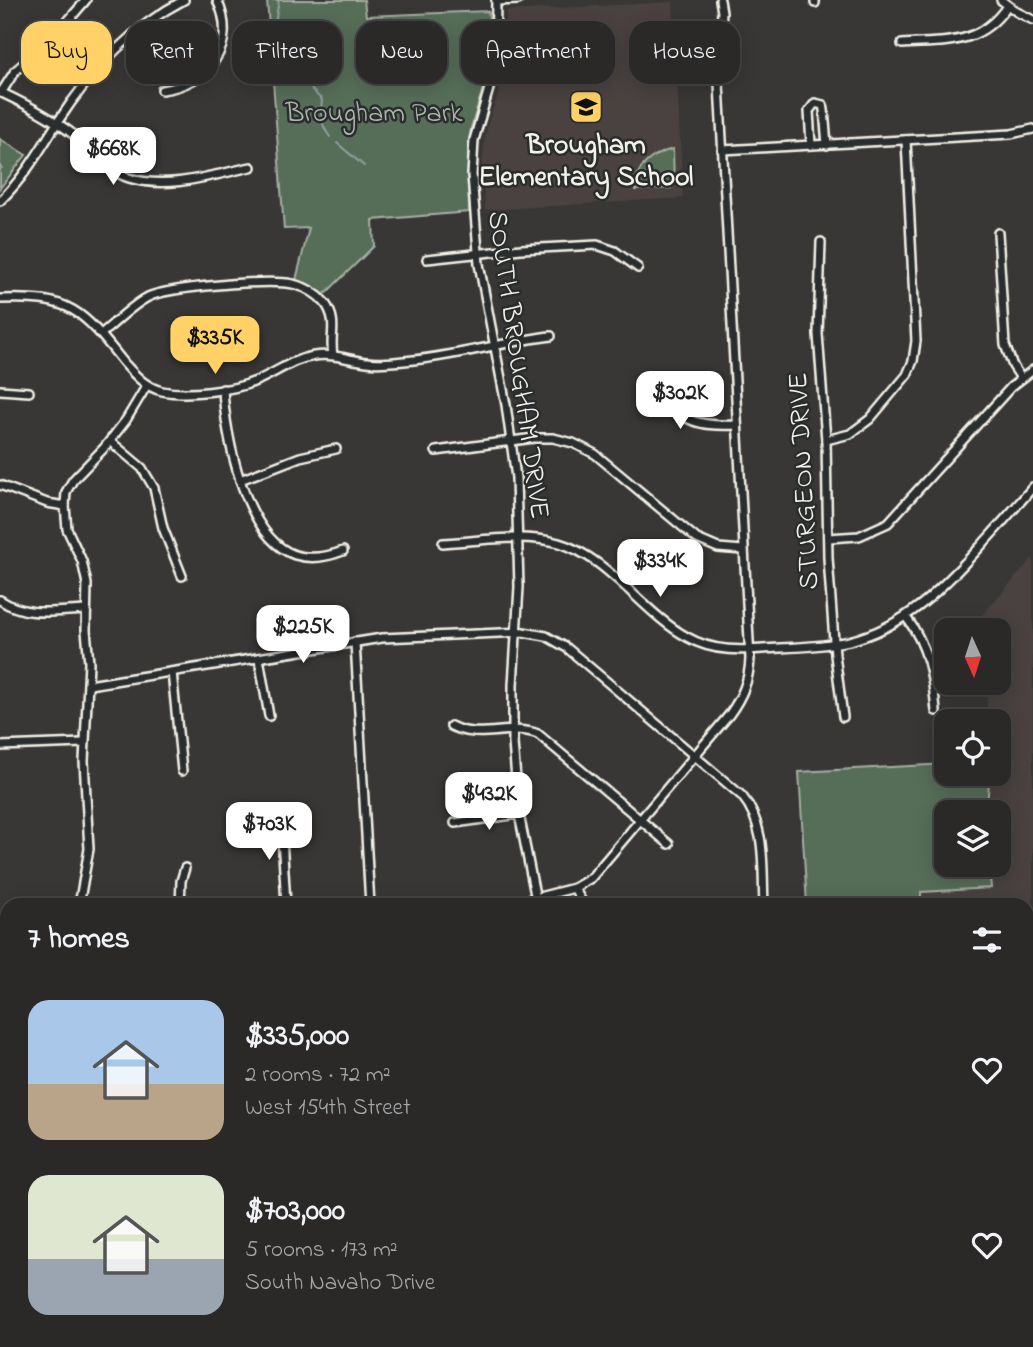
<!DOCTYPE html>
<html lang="en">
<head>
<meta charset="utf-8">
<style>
	:root { --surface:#2a2928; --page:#363534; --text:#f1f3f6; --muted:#a5a6a8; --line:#464545; --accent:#ffd166 }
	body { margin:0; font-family:"Indie Flower",sans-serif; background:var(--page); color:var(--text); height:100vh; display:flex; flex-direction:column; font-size:26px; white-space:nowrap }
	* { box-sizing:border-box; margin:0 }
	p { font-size:23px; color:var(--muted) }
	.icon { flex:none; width:38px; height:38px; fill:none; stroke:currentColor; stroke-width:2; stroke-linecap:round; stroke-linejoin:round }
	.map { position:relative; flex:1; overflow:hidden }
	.details { position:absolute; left:0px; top:898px; width:1034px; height:450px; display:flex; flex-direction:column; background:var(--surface); border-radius:21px 21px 0 0; box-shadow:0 4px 18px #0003,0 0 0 2px var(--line) }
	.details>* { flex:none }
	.guide { position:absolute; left:21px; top:21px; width:992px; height:63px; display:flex; gap:14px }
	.needle { width:46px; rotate:177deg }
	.tools { position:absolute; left:934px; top:618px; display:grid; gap:14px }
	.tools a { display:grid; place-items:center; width:77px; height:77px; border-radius:14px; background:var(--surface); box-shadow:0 4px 18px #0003,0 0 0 2px var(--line); font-size:35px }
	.price { position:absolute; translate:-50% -60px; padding:0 16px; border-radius:14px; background:#fff; color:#222; font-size:23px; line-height:46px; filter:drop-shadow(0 2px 4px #0008) }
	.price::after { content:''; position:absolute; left:50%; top:42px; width:21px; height:16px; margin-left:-10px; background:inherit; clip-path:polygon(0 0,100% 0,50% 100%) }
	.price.on { background:var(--accent); color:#111 }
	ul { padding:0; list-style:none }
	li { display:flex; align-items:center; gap:21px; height:175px; padding:0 28px }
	li span { display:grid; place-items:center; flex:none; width:196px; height:140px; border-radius:21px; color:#555 }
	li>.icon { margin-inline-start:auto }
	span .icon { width:84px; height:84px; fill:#fffc; stroke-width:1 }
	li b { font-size:30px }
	h2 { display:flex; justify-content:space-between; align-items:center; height:84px; padding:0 28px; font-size:30px }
	.tag { padding:0 24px; border-radius:21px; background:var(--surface); box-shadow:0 4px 18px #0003,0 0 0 2px var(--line); font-size:24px; line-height:63px }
	.tag.on { background:var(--accent); color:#111 }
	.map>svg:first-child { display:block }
</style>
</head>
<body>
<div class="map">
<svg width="1033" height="1347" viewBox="0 0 1033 1347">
	<rect width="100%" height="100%" fill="#383736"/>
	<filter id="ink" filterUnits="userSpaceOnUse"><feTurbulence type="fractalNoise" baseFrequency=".0143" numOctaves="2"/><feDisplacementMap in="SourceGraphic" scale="14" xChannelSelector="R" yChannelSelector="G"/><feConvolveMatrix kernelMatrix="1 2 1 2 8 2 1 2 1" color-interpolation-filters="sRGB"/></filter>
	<g filter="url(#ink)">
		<g fill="#494340">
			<path d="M 673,2 L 683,198 L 485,210 L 482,165 L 484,144 L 489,120 L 504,78 L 507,61 L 506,11 Z"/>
			<path d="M 1033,558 L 1033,955 L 1027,955 L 1027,905 L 921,905 L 921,892 L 990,888 L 989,865 L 999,864 L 999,812 L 986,812 L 986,809 L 990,774 L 999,774 L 999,721 L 988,721 L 986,683 L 999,682 L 999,630 L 982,630 L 982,615 Z"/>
		</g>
		<g fill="#576d59" stroke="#a6afa0" stroke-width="2">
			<path d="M 267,0 L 364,0 L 366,16 L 488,11 L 493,43 L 490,65 L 471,128 L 468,148 L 469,212 L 373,220 L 374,246 L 324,295 L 296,280 L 309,228 L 284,229 Z"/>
			<path d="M 0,139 L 26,155 L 0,188 Z"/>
			<path d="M 673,149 L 674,184 L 671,188 L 635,190 C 634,167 652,154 673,149 Z"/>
			<path d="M 947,764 L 947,774 L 990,774 L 986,812 L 947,812 L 947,864 L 989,865 L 991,888 L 921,892 L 921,905 L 807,905 L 799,772 Z"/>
			<path d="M 63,1340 L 161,1341 L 162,1347 L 0,1347 L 0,1343 Z"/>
		</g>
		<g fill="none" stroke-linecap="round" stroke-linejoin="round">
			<g stroke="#90a1a1" stroke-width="2">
				<path d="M 279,0 L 274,29 L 275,39 L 294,71 L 307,79 L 312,90 L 322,100 C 320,115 321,125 330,137"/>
				<path d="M 337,143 L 364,166"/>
				<path d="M 0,167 L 2,168"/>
			</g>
			<defs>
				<g id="minor">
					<path d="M 496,0 L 495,68 L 474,140 L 472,175 L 479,264 L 506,405 L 516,478 L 519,587 L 513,685 L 513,743 L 519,814 L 537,905"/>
					<path d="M 1001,0 L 1017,12 L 1033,20"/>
					<path d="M 496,1 L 518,0"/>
					<path d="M 815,3 L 815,0"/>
					<path d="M 902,44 C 946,41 980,46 1007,6"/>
					<path d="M 162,90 C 208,84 239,46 217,0"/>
					<path d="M 0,92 C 28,105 59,122 83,142 C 98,155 109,172 129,178 C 167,190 213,175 251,167"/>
					<path d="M 1,93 L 15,71 L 54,37 L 86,0"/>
					<path d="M 811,145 L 809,111 L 815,103 L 823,105 L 824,110 L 827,145"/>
					<path d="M 722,150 L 1011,134 L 1033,129"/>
					<path d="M 0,201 C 24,178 40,150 57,123 C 90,72 130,28 184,0"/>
					<path d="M 998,233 L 1005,345 L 1013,366 L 1021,378"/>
					<path d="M 821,242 L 818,334 L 826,440 L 828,558 L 835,655 L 843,717"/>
					<path d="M 427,259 L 521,249 L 597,245 L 615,251 L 638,268"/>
					<path d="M 0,299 C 71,296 82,310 124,363 C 135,375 145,387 162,391 C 186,396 233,391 256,381 C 276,373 292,359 314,356 C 333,353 349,360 367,362 C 379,364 392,362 404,361 C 454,357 502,342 551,336"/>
					<path d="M 101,334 C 116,322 131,306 148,297 C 169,287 270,279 293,284 C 305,287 317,293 325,303 C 339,322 329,336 333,355"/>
					<path d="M 648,382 C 680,417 687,427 736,425"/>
					<path d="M 223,389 C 225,435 245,538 295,555 C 312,560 327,557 343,551"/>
					<path d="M 0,390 L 29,392"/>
					<path d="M 826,440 L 850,434 L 870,419 L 907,375 L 913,361 L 916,341 L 906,140"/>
					<path d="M 110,441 L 142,468 L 154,488 L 163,528 L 182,576"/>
					<path d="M 436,451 L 534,438 L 553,438 L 573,443 L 595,454 L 697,539 L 718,548 L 743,550"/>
					<path d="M 240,480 L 300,457 L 336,449"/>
					<path d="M 0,485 L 47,503 L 65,506"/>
					<path d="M 828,538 L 859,536 L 888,523 L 1011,387 L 1033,370"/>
					<path d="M 443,543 C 480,541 523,533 559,543 C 608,557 643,613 687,637 C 716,654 748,650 780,648 C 803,647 826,646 849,641 C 906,627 942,588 980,547 C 998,527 1016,507 1033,487"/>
					<path d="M 0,600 C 27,618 56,611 86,610"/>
					<path d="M 906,617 C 928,646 933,676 936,711"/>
					<path d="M 355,642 L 370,905"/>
					<path d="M 259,658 L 269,716"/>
					<path d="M 172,672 L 182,771"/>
					<path d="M 89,685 L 382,638 L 523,632 L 546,636 L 567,648 L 742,796 C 767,826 762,868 764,905"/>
					<path d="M 451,726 C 480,741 510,723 538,734 L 669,844"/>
					<path d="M 0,746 L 84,743"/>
					<path d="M 273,813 L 282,837 L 286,905"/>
					<path d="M 455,823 L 519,814"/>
					<path d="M 574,888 L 584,905"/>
					<path d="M 79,905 L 89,849 L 84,761 L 89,663 L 86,630 L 87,584 L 82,561 L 67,529 L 65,506 L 66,492 L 73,480 L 104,448 L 126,420 L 147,385"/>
					<path d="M 180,905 L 181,881 L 185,868"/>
					<path d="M 508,905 L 574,888 L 591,878 L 729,715 C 742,697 749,681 750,659 L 718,65 L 722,12 L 720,0"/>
					<path d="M 0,972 L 7,971"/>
					<path d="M 1027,994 L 1033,1078"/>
					<path d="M 0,1215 L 7,1215"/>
					<path d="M 1027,1219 L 1033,1215"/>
					<path d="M 0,1299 L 7,1298"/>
					<path d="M 1027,1318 L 1033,1323"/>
					<path d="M 390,1340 L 390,1347"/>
					<path d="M 596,1340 L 597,1347"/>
					<path d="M 910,1340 L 920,1347"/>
					<path d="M 296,1341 L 298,1347"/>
					<path d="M 206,1347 L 206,1340"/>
					<path d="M 638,1347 L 782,1341"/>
					<path d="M 1029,1347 L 1033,1342"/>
				</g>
				<g id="major">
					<path d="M 1027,973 L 1033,972"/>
					<path d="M 0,1029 L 7,1029"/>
				</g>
			</defs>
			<use href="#minor" stroke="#f4f1e8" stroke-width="12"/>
			<use href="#major" stroke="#f4f1e8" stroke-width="14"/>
			<use href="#minor" stroke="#2a2d2e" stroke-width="7"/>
			<use href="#major" stroke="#726b5a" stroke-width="9"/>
		</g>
	</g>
	<defs>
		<symbol id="school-square" viewBox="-11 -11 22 22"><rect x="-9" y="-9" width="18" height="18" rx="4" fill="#ffd166" stroke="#2a2d2e"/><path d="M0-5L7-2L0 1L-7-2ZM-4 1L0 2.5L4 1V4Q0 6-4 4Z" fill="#111"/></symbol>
	</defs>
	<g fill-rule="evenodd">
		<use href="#school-square" x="567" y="88" width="38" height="38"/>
	</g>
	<g text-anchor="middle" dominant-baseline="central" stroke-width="5" stroke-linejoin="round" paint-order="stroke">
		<g font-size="28" fill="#adb6a8" stroke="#2a2d2e">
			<text x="374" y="114">Brougham Park</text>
		</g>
		<g font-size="28" font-weight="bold" fill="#f4f1e8" stroke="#2a2d2e">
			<text x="586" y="146">Brougham<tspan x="586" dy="32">Elementary School</tspan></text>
		</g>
		<g font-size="28" fill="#f4f1e8" stroke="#2a2d2e">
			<text transform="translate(517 365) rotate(82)">SOUTH BROUGHAM DRIVE</text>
			<text transform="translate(805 481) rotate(-93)">STURGEON DRIVE</text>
		</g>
	</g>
</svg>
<div class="tools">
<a><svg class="needle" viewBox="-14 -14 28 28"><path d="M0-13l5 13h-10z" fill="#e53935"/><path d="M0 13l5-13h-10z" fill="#a5a6a8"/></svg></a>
<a><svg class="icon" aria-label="locate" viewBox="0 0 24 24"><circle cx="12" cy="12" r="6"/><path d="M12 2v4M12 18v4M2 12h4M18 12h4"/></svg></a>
<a><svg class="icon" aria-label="layers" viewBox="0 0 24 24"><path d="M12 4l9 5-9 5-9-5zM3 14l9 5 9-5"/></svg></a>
</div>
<b class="price" style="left:113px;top:187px">$668K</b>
<b class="price on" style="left:215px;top:376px">$335K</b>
<b class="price" style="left:680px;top:431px">$302K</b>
<b class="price" style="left:660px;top:599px">$334K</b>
<b class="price" style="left:303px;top:665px">$225K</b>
<b class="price" style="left:489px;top:832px">$432K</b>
<b class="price" style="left:269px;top:862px">$703K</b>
<div class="guide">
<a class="tag on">Buy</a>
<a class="tag">Rent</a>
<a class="tag">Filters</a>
<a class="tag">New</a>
<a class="tag">Apartment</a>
<a class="tag">House</a>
</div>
<section class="details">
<h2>7 homes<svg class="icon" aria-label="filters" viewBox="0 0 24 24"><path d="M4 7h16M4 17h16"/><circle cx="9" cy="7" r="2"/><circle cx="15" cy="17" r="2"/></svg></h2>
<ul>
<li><span style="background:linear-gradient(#a9c7e8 60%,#b9a48a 0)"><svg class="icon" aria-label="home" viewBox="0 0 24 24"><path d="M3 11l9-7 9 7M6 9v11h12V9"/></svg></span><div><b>$335,000</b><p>2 rooms · 72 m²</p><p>West 154th Street</p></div><svg class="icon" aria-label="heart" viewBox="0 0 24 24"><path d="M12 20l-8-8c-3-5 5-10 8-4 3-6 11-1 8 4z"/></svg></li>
<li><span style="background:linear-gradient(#dfe7d0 60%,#9aa5b1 0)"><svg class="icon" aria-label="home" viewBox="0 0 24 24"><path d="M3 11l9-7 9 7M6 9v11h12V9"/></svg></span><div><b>$703,000</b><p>5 rooms · 173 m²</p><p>South Navaho Drive</p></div><svg class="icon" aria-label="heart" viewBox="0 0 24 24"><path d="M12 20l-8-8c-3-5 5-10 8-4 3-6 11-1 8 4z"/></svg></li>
</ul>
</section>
</div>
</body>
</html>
